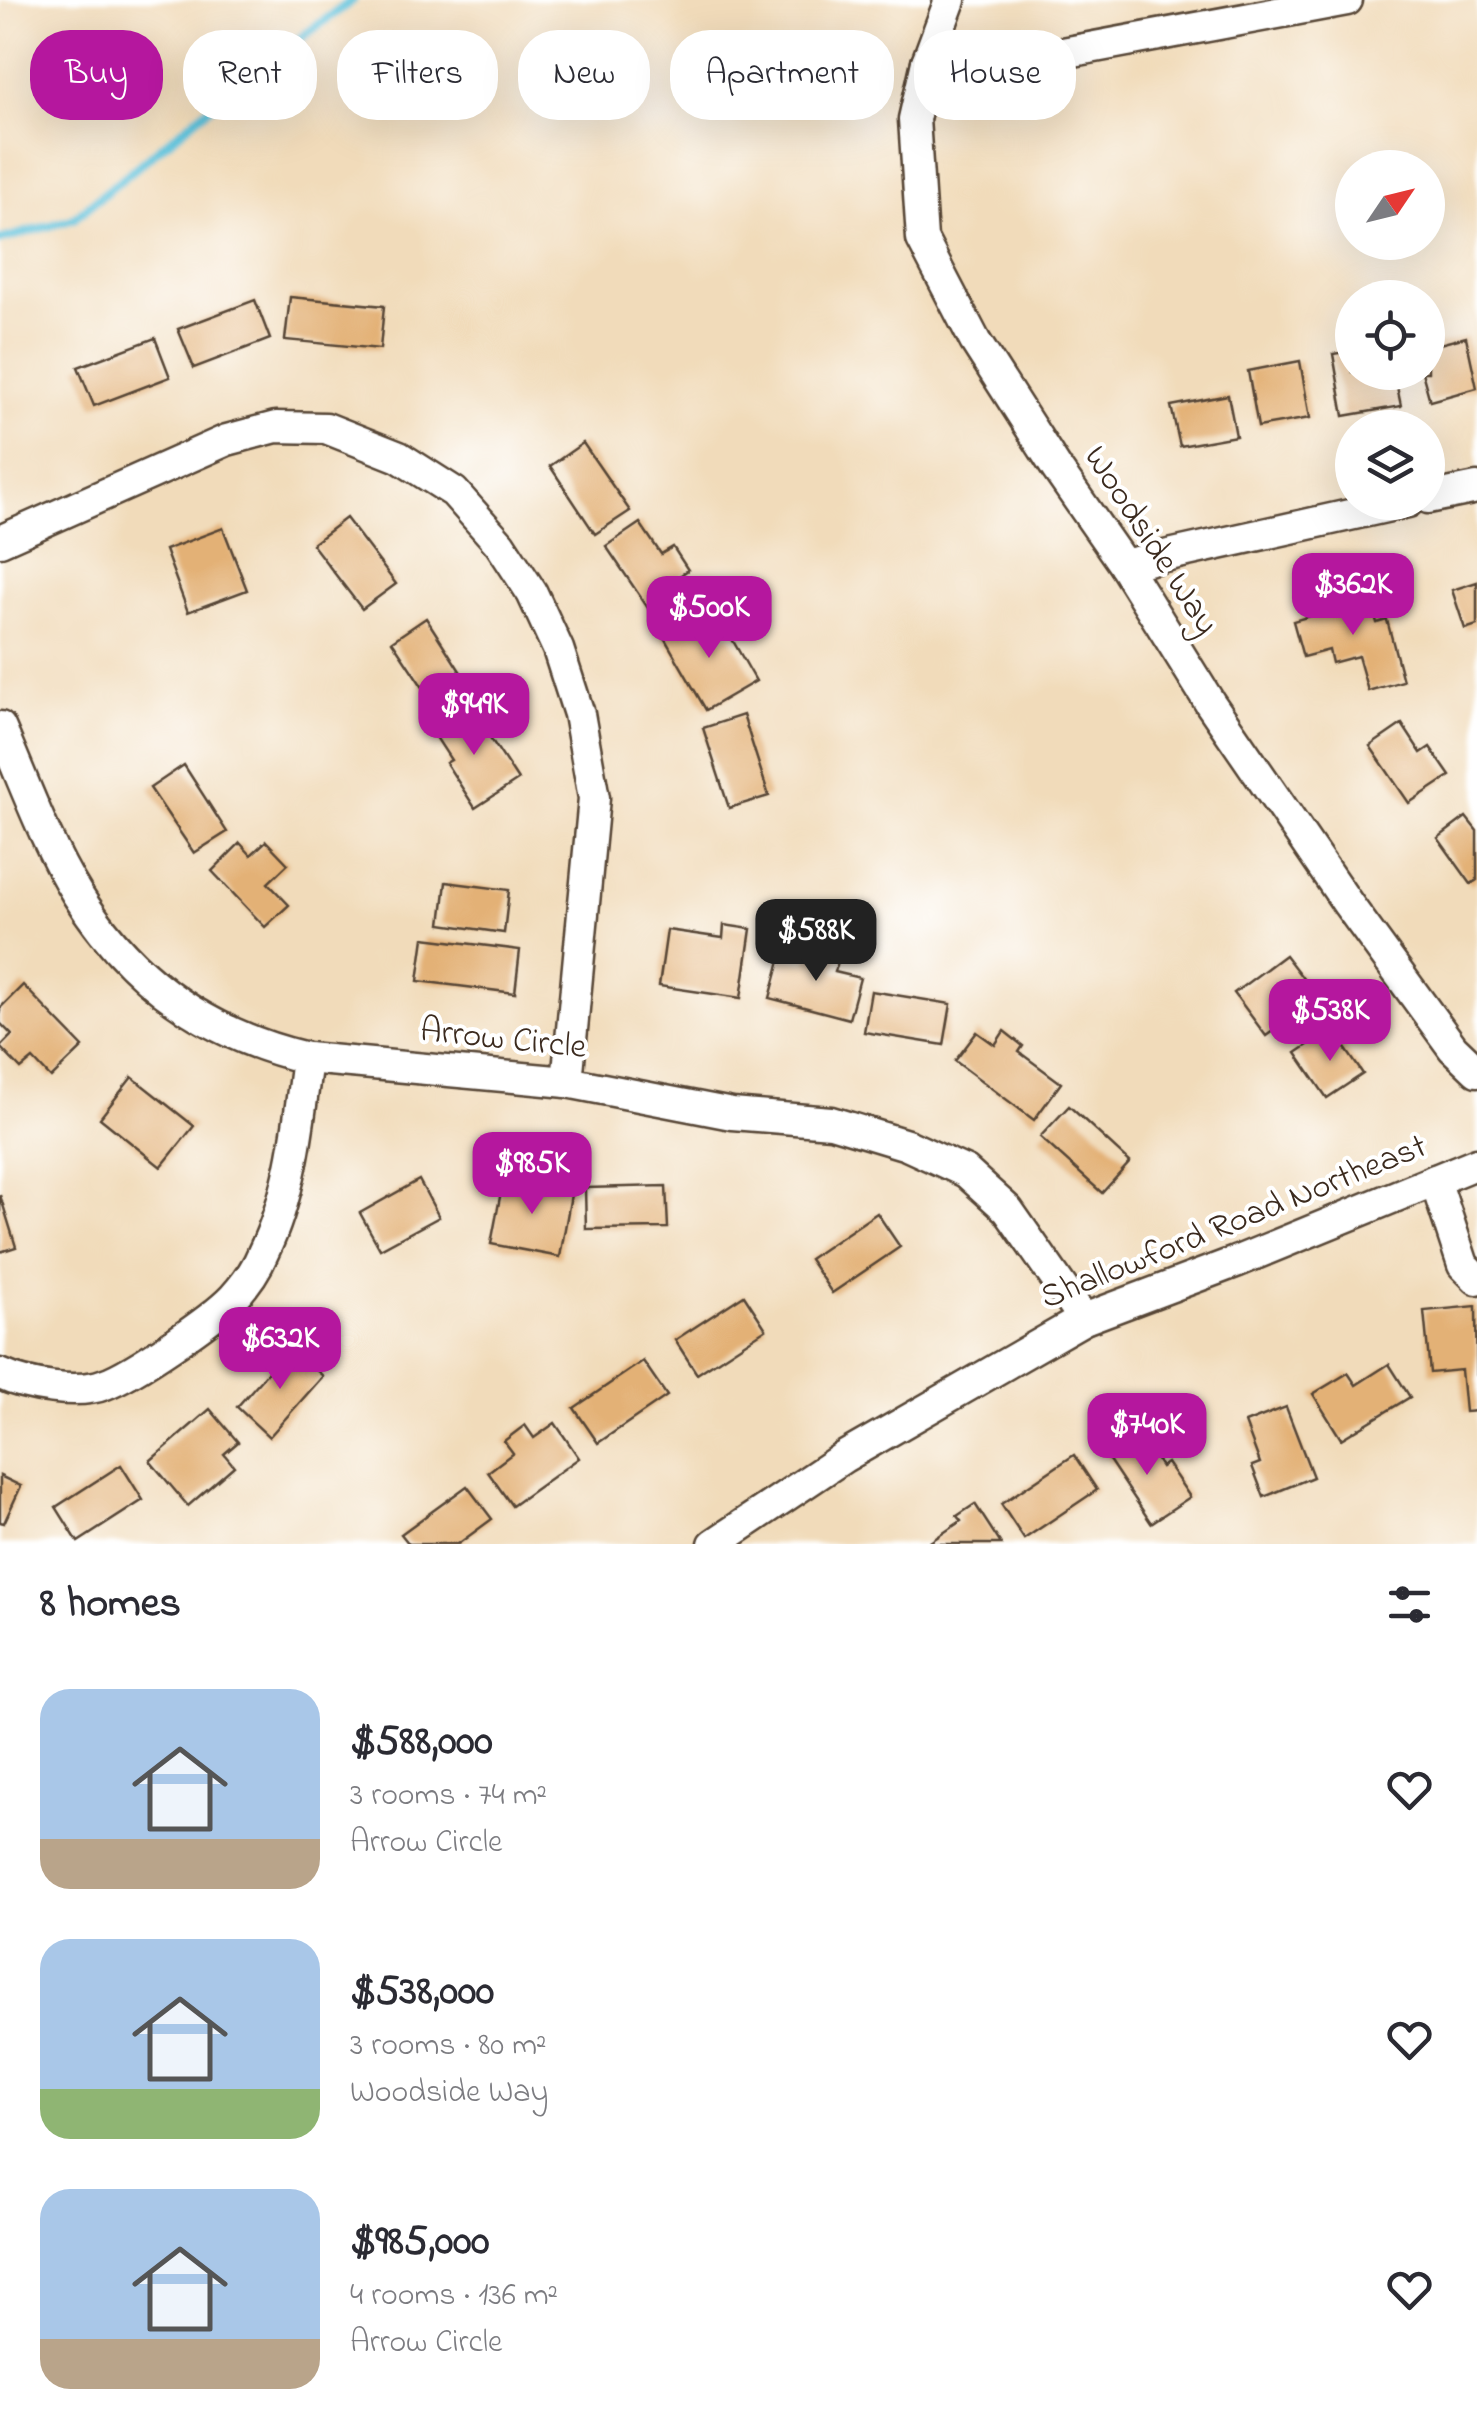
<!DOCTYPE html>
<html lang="en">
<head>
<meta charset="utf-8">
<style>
	:root { --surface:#fff; --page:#f7f7f7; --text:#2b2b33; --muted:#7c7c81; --accent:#b5179e }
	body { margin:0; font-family:"Indie Flower",sans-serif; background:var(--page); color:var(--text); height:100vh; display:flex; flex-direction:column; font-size:38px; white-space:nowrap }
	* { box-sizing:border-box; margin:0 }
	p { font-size:32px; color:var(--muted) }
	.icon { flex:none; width:55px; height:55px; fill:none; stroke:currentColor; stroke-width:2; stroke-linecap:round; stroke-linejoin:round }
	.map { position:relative; height:1544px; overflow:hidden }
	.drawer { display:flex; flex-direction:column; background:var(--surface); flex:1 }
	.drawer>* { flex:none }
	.top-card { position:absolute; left:30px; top:30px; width:1418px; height:90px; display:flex; gap:20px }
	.needle { width:65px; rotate:55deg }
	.controls { position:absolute; left:1335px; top:150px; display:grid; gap:20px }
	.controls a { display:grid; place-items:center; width:110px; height:110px; border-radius:50%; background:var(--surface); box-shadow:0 10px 40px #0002; font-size:50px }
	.price { position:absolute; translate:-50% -85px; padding:0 22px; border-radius:20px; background:var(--accent); color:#fff; font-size:32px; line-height:65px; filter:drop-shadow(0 2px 5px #0008) }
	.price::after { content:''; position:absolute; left:50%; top:60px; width:30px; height:22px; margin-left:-15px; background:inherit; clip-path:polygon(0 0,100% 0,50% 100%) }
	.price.selected { background:#222; color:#fff }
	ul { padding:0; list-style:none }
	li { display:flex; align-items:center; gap:30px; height:250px; padding:0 40px }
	li span { display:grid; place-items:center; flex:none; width:280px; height:200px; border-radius:30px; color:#555 }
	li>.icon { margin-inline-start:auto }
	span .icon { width:120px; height:120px; fill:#fffc; stroke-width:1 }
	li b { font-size:42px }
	h2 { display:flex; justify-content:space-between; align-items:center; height:120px; padding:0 40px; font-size:42px }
	.chip { padding:0 35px; border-radius:40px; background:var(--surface); box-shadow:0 10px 40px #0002; font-size:35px; line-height:90px }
	.chip.selected { background:var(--accent); color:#fff }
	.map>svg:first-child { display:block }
</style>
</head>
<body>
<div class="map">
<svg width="1477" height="1544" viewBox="0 0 1477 1544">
	<rect width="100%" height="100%" fill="#fff"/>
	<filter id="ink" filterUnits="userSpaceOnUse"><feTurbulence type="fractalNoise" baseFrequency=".01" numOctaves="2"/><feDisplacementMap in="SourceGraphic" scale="20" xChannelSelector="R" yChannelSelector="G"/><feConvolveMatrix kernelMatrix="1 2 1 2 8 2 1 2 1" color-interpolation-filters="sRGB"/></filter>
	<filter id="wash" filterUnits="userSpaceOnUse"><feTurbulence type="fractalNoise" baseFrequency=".0048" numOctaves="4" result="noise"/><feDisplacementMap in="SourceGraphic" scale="40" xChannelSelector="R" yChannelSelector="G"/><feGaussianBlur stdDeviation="2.25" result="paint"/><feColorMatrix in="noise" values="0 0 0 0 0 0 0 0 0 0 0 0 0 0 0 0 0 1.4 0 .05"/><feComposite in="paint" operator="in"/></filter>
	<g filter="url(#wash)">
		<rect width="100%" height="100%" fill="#f1dbba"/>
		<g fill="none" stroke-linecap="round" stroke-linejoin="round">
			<path stroke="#5cc1da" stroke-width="9" d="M 0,240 L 73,219 L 248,76 L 353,0"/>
		</g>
		<g id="blocks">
			<g fill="#e3b176">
				<path d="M 290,297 L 384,306 L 380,349 L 285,340 Z"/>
				<path d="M 255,300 L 270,339 L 194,368 L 178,329 Z"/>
				<path d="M 1466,337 L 1477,388 L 1430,401 L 1422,372 L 1428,372 L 1428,347 Z"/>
				<path d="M 155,338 L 170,377 L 94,406 L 78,367 Z"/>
				<path d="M 1352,351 L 1352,372 L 1394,372 L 1401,406 L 1344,416 L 1333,354 Z"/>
				<path d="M 1300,361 L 1310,418 L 1258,427 L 1248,371 Z"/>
				<path d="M 1228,395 L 1236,436 L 1180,446 L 1171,406 Z"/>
				<path d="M 583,443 L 630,511 L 595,534 L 550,466 Z"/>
				<path d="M 346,518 L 396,584 L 362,609 L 312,544 Z"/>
				<path d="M 640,523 L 661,554 L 673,547 L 688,570 L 678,577 L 687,590 L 652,614 L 606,546 Z"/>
				<path d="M 223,528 L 247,590 L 188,612 L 165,550 Z"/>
				<path d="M 1477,582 L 1477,625 L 1465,629 L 1452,590 Z"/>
				<path d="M 1367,588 L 1377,623 L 1387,620 L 1403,681 L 1368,691 L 1358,656 L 1332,663 L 1329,650 L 1303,657 L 1293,621 L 1335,609 L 1332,598 Z"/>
				<path d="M 701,612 L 718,641 L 729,634 L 756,681 L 706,710 L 662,634 Z"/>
				<path d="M 426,618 L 469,685 L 436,707 L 392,641 Z"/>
				<path d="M 470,707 L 518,780 L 475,808 L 446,763 L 451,760 L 432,731 Z"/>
				<path d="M 743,715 L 769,796 L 729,808 L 703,728 Z"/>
				<path d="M 1402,724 L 1421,753 L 1430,747 L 1450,776 L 1409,803 L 1370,746 Z"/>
				<path d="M 184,765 L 227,832 L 194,853 L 150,788 Z"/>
				<path d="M 1466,817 L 1477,831 L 1477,880 L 1471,884 L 1438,838 Z"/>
				<path d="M 266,841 L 288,864 L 268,883 L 289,905 L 265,927 L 212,871 L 240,843 L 251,855 Z"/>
				<path d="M 446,882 L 509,890 L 504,933 L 441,924 Z"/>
				<path d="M 724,925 L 751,929 L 741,998 L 659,986 L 667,930 L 723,938 Z"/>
				<path d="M 424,938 L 520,950 L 515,993 L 418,981 Z"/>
				<path d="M 811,946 L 840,954 L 835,972 L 860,978 L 849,1019 L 770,998 L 781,957 L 806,963 Z"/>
				<path d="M 1285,955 L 1318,998 L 1266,1036 L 1234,993 Z"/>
				<path d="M 23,985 L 83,1047 L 51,1078 L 33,1059 L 21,1069 L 0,1047 L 12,1035 L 0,1023 L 0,1008 Z"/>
				<path d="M 871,991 L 951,1004 L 944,1045 L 864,1032 Z"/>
				<path d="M 1332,1029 L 1363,1074 L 1327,1098 L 1296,1053 Z"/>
				<path d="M 1004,1031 L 1023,1046 L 1019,1052 L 1061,1083 L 1034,1120 L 955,1061 L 977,1032 L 995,1045 Z"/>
				<path d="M 132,1077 L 194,1126 L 161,1167 L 100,1118 Z"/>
				<path d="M 1069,1106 L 1130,1162 L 1102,1193 L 1040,1137 Z"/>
				<path d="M 504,1176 L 572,1189 L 560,1257 L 491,1244 Z"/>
				<path d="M 419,1180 L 439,1217 L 380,1249 L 360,1213 Z"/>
				<path d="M 666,1186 L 668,1228 L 586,1229 L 585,1188 Z"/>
				<path d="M 0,1195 L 16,1247 L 0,1252 Z"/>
				<path d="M 877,1213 L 900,1247 L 832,1293 L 809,1259 Z"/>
				<path d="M 744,1295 L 766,1329 L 697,1374 L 675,1340 Z"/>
				<path d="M 1476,1306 L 1477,1411 L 1465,1412 L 1461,1370 L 1430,1373 L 1424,1311 Z"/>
				<path d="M 290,1347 L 323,1376 L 269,1437 L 237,1407 Z"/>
				<path d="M 643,1361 L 667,1396 L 598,1443 L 574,1408 Z"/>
				<path d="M 1389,1364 L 1410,1397 L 1341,1439 L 1313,1394 L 1348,1373 L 1356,1385 Z"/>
				<path d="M 1286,1407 L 1313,1477 L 1264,1497 L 1252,1466 L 1260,1463 L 1245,1423 Z"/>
				<path d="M 210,1409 L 238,1442 L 224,1454 L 234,1466 L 188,1506 L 150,1461 Z"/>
				<path d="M 555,1423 L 579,1458 L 512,1506 L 488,1472 L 513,1453 L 504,1441 L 525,1425 L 534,1438 Z"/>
				<path d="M 1138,1432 L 1161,1467 L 1167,1463 L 1190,1497 L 1151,1523 L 1105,1454 Z"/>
				<path d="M 1074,1455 L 1097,1490 L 1024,1539 L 1001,1504 Z"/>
				<path d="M 121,1465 L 143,1500 L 78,1542 L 56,1507 Z"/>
				<path d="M 0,1476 L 21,1486 L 4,1523 L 0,1522 Z"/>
				<path d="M 467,1486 L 492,1519 L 458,1544 L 409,1544 L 401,1534 Z"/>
				<path d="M 975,1504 L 1001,1544 L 927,1544 L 961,1521 L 957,1516 Z"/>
			</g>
		</g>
	</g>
	<g filter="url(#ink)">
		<use href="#blocks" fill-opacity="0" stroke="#564535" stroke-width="2.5"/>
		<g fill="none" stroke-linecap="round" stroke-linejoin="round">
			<defs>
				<g id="minor">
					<path d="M 950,0 L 927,62 L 914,119 L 922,239 L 975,341 L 1057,469 L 1124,565 L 1210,703 L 1348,904 L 1453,1048 L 1477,1071"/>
					<path d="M 927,62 L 987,67 L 1347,0"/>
					<path d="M 1428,498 L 1477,488"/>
					<path d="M 0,541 L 227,440 L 276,427 L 326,428 L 399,457 L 454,492 L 500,544 L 532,593 L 558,649 L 579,714 L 594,798 L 567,1082"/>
					<path d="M 1124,565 L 1408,502"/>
					<path d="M 0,727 C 24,782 45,842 77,894 C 130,980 208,1035 307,1058 L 567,1082 L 732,1114 L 831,1122 L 907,1145 L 966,1172 L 1008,1210 L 1084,1319"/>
					<path d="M 1435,1180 L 1463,1265 L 1477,1279"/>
					<path d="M 0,1374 C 26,1386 78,1395 105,1384 C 133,1374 213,1319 233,1298 C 244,1286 257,1268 263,1253 C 292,1194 299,1122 307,1058"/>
					<path d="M 714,1544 L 844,1457 L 1084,1319 L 1238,1261 L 1477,1163"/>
				</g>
			</defs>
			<use href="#minor" stroke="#564535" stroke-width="35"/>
			<use href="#minor" stroke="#fff" stroke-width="30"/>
		</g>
	</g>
	<g text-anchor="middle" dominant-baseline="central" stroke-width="8" stroke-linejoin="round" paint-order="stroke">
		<g font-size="35" fill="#3b2a1e" stroke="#fff">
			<text transform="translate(1150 541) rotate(57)">Woodside Way</text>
			<text transform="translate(503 1040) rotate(6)">Arrow Circle</text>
			<text transform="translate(1234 1223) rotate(-22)">Shallowford Road Northeast</text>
		</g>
	</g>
</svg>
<div class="controls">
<a><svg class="needle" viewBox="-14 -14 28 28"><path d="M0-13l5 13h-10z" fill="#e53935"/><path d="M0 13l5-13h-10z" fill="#7c7c81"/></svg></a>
<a><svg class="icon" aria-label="locate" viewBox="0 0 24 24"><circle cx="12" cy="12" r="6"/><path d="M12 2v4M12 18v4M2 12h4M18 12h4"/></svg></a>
<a><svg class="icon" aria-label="layers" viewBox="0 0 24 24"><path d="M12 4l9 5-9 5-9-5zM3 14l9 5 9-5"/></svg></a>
</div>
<b class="price" style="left:1353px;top:638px">$362K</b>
<b class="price" style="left:709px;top:661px">$500K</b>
<b class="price" style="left:474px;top:758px">$949K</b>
<b class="price selected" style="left:816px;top:984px">$588K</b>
<b class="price" style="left:1330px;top:1064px">$538K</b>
<b class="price" style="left:532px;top:1217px">$985K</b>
<b class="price" style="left:280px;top:1392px">$632K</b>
<b class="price" style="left:1147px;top:1478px">$740K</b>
<div class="top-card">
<a class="chip selected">Buy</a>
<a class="chip">Rent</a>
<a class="chip">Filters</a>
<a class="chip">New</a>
<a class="chip">Apartment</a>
<a class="chip">House</a>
</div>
</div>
<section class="drawer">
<h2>8 homes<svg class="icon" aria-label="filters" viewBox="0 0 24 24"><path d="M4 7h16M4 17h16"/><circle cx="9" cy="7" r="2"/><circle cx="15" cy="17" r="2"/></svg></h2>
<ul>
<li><span style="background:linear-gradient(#a9c7e8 75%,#b9a48a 0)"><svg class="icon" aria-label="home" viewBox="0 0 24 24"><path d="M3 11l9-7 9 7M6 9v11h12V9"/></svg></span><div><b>$588,000</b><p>3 rooms · 74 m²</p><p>Arrow Circle</p></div><svg class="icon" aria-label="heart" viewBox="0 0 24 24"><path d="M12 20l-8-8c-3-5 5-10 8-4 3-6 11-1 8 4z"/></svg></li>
<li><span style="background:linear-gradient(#a9c7e8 75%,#8fb573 0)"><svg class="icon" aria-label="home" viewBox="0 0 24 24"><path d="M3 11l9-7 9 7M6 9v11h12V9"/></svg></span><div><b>$538,000</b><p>3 rooms · 80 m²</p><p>Woodside Way</p></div><svg class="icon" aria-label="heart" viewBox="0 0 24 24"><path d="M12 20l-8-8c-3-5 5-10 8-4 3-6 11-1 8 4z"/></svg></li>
<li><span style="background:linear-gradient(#a9c7e8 75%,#b9a48a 0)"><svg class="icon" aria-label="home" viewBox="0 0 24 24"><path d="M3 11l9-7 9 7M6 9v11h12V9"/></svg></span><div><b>$985,000</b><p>4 rooms · 136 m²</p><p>Arrow Circle</p></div><svg class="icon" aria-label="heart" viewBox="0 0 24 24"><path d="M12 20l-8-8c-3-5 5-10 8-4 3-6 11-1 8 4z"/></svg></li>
</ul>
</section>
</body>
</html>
